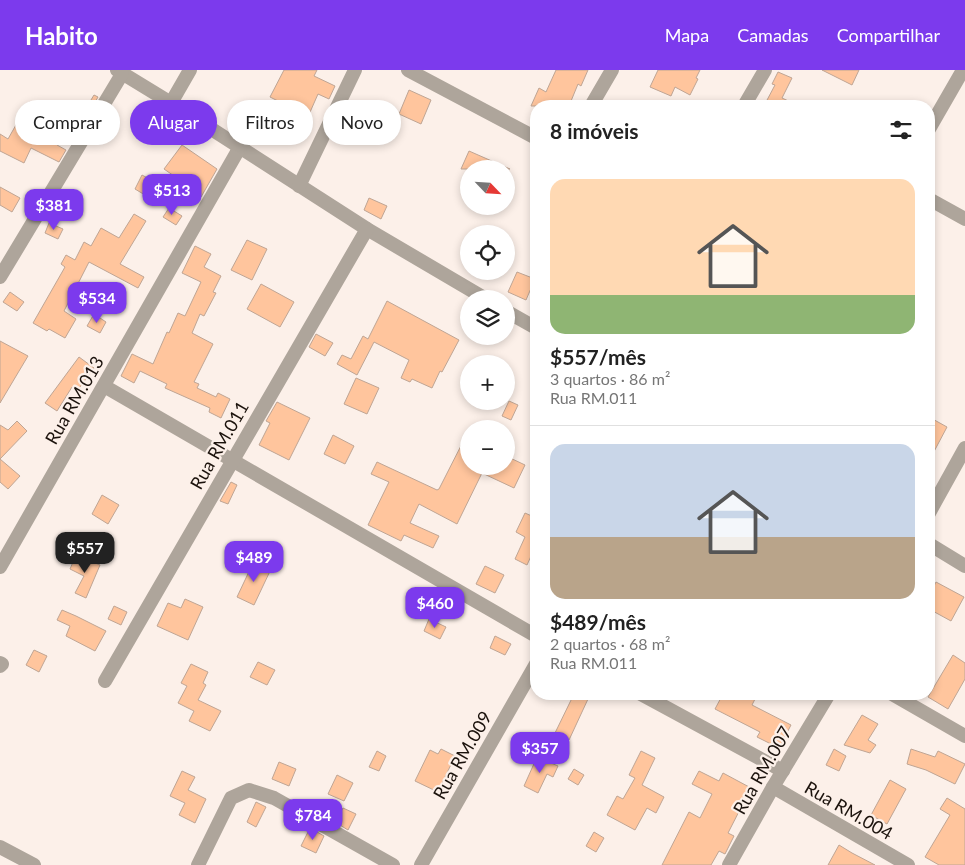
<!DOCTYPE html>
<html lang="pt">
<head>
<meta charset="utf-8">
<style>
	:root { --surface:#fff; --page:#f2f2f2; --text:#222; --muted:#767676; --line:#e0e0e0; --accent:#7c3aed }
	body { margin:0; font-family:Lato,sans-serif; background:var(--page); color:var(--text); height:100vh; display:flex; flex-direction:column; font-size:19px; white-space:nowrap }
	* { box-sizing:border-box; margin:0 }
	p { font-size:16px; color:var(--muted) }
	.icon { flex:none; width:28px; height:28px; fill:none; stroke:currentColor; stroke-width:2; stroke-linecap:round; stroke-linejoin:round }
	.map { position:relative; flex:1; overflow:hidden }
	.drawer { position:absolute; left:530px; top:30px; width:405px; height:600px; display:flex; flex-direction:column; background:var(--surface); border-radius:20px; box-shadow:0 2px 8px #0003 }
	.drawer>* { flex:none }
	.banner { position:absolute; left:15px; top:30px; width:440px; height:45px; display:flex; gap:10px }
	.needle { width:32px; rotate:115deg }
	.fabs { position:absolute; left:460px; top:90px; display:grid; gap:10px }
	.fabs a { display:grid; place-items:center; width:55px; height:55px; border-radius:50%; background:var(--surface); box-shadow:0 2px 8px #0003; font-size:25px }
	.price { position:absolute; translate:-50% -42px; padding:0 11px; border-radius:10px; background:var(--accent); color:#fff; font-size:16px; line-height:32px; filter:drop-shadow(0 1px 2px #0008) }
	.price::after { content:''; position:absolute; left:50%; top:30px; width:15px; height:11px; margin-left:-8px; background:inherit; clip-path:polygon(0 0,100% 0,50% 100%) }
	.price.on { background:#222; color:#fff }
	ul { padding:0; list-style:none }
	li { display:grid; align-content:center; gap:10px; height:265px; padding:0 20px }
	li+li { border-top:1px solid var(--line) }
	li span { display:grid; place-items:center; height:155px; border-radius:15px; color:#555 }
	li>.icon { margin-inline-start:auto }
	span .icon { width:90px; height:90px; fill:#fffc; stroke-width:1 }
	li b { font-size:21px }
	h2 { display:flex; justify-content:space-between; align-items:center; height:60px; padding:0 20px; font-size:21px }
	.pill { padding:0 18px; border-radius:22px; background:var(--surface); box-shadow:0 2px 8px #0003; font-size:18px; line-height:45px }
	.pill.on { background:var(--accent); color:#fff }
	header { display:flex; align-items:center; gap:30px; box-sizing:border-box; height:70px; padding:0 25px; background:var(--accent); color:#fff }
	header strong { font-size:24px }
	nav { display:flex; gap:28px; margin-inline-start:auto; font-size:18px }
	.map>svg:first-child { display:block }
</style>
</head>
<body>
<header>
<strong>Habito</strong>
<nav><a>Mapa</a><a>Camadas</a><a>Compartilhar</a></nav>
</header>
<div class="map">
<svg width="965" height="795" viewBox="0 0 965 795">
	<rect width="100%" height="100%" fill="#fcf0e9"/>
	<g fill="#ffc59d" stroke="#bfa594">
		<path d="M 284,0 L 317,0 L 314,6 L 335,16 L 329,29 L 318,24 L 307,49 L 294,43 L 286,62 L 270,54 L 280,32 L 270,27 Z"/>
		<path d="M 556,0 L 588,0 L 581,16 L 578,14 L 569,36 L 531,36 L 539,18 L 546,22 Z"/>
		<path d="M 658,0 L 700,0 L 696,8 L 698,9 L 690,25 L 675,17 L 671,26 L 650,17 Z"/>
		<path d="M 822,0 L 859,0 L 852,15 Z"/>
		<path d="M 778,2 L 792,8 L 782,28 L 799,36 L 775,36 L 766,32 L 775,15 L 772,14 Z"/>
		<path d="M 409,20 L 431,30 L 421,54 L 399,44 Z"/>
		<path d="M 94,25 L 98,27 L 84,51 L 80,48 Z"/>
		<path d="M 29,32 L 69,53 L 57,75 L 66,80 L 59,92 L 31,78 L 24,93 L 0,81 L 0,64 L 8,69 Z"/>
		<path d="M 182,75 L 217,99 L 201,127 L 188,119 L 190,117 L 164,99 Z"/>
		<path d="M 469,81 L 510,99 L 461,99 Z"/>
		<path d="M 142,105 L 153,111 L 145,125 L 135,119 Z"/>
		<path d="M 0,117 L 20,128 L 12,142 L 0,135 Z"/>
		<path d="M 369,128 L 387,136 L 381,149 L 364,140 Z"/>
		<path d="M 169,138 L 182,146 L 176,155 L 163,147 Z"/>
		<path d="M 134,144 L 146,151 L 120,194 L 144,207 L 138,218 L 89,192 L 64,241 L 76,249 L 65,268 L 49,259 L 47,261 L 33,253 L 65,197 L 61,194 L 66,185 L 75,190 L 84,172 L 91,176 L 101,158 L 119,168 Z"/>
		<path d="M 49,153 L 63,159 L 58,169 L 45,163 Z"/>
		<path d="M 247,170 L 267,179 L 252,210 L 231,200 Z"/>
		<path d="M 195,176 L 211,184 L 204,197 L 221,206 L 213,222 L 216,223 L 204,246 L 200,244 L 192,263 L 213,274 L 194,312 L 199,314 L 197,318 L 216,327 L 218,323 L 230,329 L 221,348 L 209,342 L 210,338 L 165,318 L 167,314 L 140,301 L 134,313 L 121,306 L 132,284 L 153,294 L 167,262 L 169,263 L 178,243 L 185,246 L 201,212 L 182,203 Z"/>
		<path d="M 517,202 L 535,209 L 526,230 L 508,222 Z"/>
		<path d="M 261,214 L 294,232 L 280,257 L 247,239 Z"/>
		<path d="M 10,222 L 24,232 L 17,241 L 3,232 Z"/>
		<path d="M 387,231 L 459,270 L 442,302 L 440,301 L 432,318 L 412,309 L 410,312 L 401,308 L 409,290 L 374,272 L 357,305 L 337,294 L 342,285 L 351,289 L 363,266 L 368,269 Z"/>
		<path d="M 94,244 L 106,252 L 100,263 L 87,256 Z"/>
		<path d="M 316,264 L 333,273 L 325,286 L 309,277 Z"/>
		<path d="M 0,271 L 28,286 L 0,333 Z"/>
		<path d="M 79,287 L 94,298 L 77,321 L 72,317 L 57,341 L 45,333 Z"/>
		<path d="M 356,308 L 379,318 L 367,344 L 344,334 Z"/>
		<path d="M 509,331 L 518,335 L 511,350 L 502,346 Z"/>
		<path d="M 277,332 L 310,348 L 289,390 L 259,375 L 270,353 L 266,351 Z"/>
		<path d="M 929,347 L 947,357 L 929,391 Z"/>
		<path d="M 17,351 L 27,361 L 0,389 L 0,355 L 8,360 Z"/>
		<path d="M 469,360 L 469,396 L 506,396 L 506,386 L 525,395 L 514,418 L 482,403 L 457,454 L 419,434 L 410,453 L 439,466 L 433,478 L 404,465 L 401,471 L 368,455 L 389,412 L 371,404 L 377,392 L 437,420 L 439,419 Z"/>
		<path d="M 333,365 L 354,376 L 345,394 L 324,384 Z"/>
		<path d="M 0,389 L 20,406 L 8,419 L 0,412 Z"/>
		<path d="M 231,412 L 237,415 L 228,434 L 220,431 Z"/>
		<path d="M 102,425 L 119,435 L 108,454 L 92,444 Z"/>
		<path d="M 525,443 L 534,447 L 536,443 L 536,475 L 527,495 L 515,489 L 525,467 L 516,462 Z"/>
		<path d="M 76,485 L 100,495 L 86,528 L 75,523 L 84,506 L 70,499 Z"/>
		<path d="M 254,491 L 271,499 L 254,535 L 237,527 Z"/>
		<path d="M 485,496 L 504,505 L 495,523 L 476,514 Z"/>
		<path d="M 936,512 L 964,527 L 951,551 L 929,539 L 929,526 Z"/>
		<path d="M 185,529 L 203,537 L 188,570 L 157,556 L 168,533 L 181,538 Z"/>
		<path d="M 114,536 L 127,542 L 121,555 L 108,549 Z"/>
		<path d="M 62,540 L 76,546 L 106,561 L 95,581 L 66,566 L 70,556 L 57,550 Z"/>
		<path d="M 429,549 L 446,557 L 440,569 L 424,561 Z"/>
		<path d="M 495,566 L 511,574 L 505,585 L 490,578 Z"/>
		<path d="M 34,580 L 47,586 L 39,602 L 26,595 Z"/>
		<path d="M 953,585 L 965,593 L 965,609 L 948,639 L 928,627 Z"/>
		<path d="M 258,592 L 275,600 L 267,615 L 250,607 Z"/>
		<path d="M 191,594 L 208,602 L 203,613 L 206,615 L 198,630 L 221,641 L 210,661 L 189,651 L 194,641 L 178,633 L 187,616 L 181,613 Z"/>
		<path d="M 574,624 L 588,629 L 569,670 L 555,663 Z"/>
		<path d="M 723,624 L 745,624 L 755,629 L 752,635 L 791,655 L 779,678 L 757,667 L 760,662 L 715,639 Z"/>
		<path d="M 862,645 L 878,654 L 868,670 L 876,675 L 870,683 L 844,675 Z"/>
		<path d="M 441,679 L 455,686 L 438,722 L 415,711 L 430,680 L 438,684 Z"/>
		<path d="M 834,679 L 846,686 L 839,701 L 826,695 Z"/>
		<path d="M 911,679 L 935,687 L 938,681 L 965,694 L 955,714 L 926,700 L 907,694 Z"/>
		<path d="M 377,681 L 386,686 L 379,701 L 369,697 Z"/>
		<path d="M 641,681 L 655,688 L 642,715 L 664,727 L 656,743 L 647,738 L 635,760 L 607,745 L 617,726 L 623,729 L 635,708 L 629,705 Z"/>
		<path d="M 537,687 L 558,696 L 553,707 L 547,704 L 538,723 L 524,716 Z"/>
		<path d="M 279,692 L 296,699 L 289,716 L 272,709 Z"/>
		<path d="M 574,699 L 584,705 L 578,715 L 568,709 Z"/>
		<path d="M 182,701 L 195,707 L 188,720 L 206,729 L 195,753 L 179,745 L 185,733 L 170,726 Z"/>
		<path d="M 699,701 L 719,711 L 723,703 L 751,718 L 728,763 L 734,766 L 725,784 L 719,781 L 711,795 L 662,795 L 689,742 L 700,748 L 712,724 L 692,714 Z"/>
		<path d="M 337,705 L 353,713 L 344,731 L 328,724 Z"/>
		<path d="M 890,710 L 906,719 L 887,754 L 871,745 Z"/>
		<path d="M 947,728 L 965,739 L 965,795 L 939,795 L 925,787 L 950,745 L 940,739 Z"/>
		<path d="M 256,732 L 266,737 L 256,757 L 247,752 Z"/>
		<path d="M 343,738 L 356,744 L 348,760 L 335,752 Z"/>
		<path d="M 310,758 L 324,766 L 316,783 L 301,776 Z"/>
		<path d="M 594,762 L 604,768 L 596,782 L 586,776 Z"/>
		<path d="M 839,775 L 852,783 L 875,795 L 828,795 Z"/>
	</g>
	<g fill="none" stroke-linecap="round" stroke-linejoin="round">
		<g stroke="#aea59b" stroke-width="14">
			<path d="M 117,0 L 171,33 L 367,159 L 486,229"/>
			<path d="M 408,0 L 536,68"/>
			<path d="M 171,33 L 190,0"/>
			<path d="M 591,36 L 612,0"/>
			<path d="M 744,36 L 765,0"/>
			<path d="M 929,59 L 963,0"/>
			<path d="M 299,116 L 355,0"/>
			<path d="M 929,129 L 965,149"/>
			<path d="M 0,207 L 122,4"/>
			<path d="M 506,241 L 536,258"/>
			<path d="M 104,316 L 536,566"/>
			<path d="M 929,443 L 965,378"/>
			<path d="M 929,474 L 965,496"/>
			<path d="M 0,497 L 240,77"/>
			<path d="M 0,593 L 2,594 L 0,596"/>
			<path d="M 105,611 L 367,159"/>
			<path d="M 641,624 L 783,701"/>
			<path d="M 892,624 L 965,666"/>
			<path d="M 773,717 L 908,795"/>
			<path d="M 0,777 L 34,795"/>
			<path d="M 198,795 L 231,728 L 249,720 L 274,728 L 393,795"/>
			<path d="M 421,795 L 536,594"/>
			<path d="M 729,795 L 773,717 L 829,624"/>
		</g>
	</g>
	<g text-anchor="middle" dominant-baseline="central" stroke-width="4.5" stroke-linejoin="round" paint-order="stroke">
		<g font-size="18" fill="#1b120c" stroke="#fcf0e9">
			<text transform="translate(74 330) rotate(-60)">Rua RM.013</text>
			<text transform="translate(219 375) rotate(-60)">Rua RM.011</text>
			<text transform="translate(462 685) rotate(-60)">Rua RM.009</text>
			<text transform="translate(762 700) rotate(-60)">Rua RM.007</text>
			<text transform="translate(849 740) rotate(30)">Rua RM.004</text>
		</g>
	</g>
</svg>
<div class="fabs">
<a><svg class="needle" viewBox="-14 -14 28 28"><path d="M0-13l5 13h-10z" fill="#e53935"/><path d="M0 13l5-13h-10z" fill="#767676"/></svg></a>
<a><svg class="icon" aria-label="locate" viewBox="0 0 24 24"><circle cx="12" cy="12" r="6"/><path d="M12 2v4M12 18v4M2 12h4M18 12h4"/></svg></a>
<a><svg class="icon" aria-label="layers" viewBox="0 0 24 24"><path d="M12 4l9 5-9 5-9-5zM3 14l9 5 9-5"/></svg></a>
<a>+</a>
<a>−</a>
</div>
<b class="price" style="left:172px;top:146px">$513</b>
<b class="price" style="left:54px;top:161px">$381</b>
<b class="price" style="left:97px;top:254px">$534</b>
<b class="price on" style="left:85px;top:504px">$557</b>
<b class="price" style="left:254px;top:513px">$489</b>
<b class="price" style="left:435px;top:559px">$460</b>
<b class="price" style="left:540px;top:704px">$357</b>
<b class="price" style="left:313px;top:771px">$784</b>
<div class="banner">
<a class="pill">Comprar</a>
<a class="pill on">Alugar</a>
<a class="pill">Filtros</a>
<a class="pill">Novo</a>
</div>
<section class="drawer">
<h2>8 imóveis<svg class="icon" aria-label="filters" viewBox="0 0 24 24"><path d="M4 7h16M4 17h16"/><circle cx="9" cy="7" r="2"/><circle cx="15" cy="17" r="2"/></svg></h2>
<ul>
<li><span style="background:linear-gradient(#ffd9b3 75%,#8fb573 0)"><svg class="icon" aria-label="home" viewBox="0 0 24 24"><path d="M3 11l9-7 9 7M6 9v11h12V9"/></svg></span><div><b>$557/mês</b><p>3 quartos · 86 m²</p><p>Rua RM.011</p></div></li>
<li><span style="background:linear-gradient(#c9d6e8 60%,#b9a48a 0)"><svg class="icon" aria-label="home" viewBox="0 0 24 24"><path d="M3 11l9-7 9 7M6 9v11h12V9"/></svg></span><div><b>$489/mês</b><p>2 quartos · 68 m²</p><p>Rua RM.011</p></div></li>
</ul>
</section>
</div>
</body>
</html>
